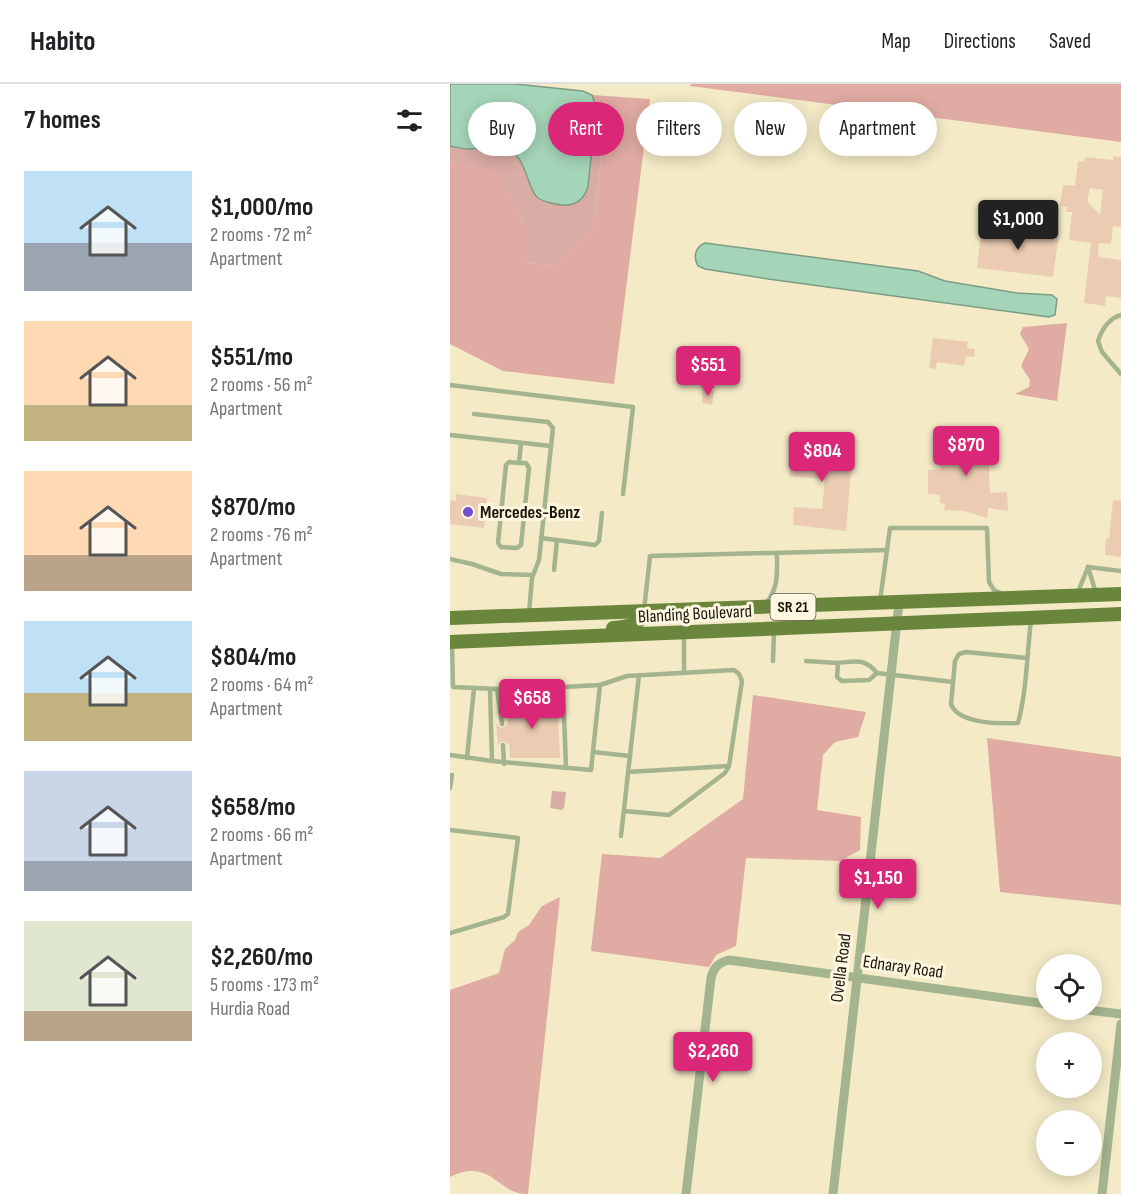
<!DOCTYPE html>
<html lang="en">
<head>
<meta charset="utf-8">
<style>
	:root { --surface:#fff; --page:#f2f2f2; --text:#202124; --muted:#757577; --line:#e0e0e0; --accent:#db2777 }
	body { margin:0; font-family:"Sofia Sans Condensed",sans-serif; background:var(--page); color:var(--text); height:100vh; display:flex; flex-direction:column; font-size:22px; white-space:nowrap }
	* { box-sizing:border-box; margin:0 }
	p { font-size:20px; color:var(--muted) }
	.icon { flex:none; width:33px; height:33px; fill:none; stroke:currentColor; stroke-width:2; stroke-linecap:round; stroke-linejoin:round }
	.map { position:relative; flex:1; overflow:hidden }
	.panel { display:flex; flex-direction:column; background:var(--surface); width:450px }
	.panel>* { flex:none }
	.hud { position:absolute; left:18px; top:18px; width:562px; height:54px; display:flex; gap:12px }
	.fabs { position:absolute; left:586px; top:870px; display:grid; gap:12px }
	.fabs a { display:grid; place-items:center; width:66px; height:66px; border-radius:50%; background:var(--surface); box-shadow:0 3px 15px #0003; font-size:30px }
	.price { position:absolute; translate:-50% -51px; padding:0 14px; border-radius:6px; background:var(--accent); color:#fff; font-size:20px; line-height:39px; filter:drop-shadow(0 2px 3px #0008) }
	.price::after { content:''; position:absolute; left:50%; top:36px; width:18px; height:14px; margin-left:-9px; background:inherit; clip-path:polygon(0 0,100% 0,50% 100%) }
	.price.current { background:#222; color:#fff }
	ul { padding:0; list-style:none }
	li { display:flex; align-items:center; gap:18px; height:150px; padding:0 24px }
	li span { display:grid; place-items:center; flex:none; width:168px; height:120px; border-radius:0px; color:#555 }
	li>.icon { margin-inline-start:auto }
	span .icon { width:72px; height:72px; fill:#fffc; stroke-width:1 }
	li b { font-size:26px }
	h2 { display:flex; justify-content:space-between; align-items:center; height:72px; padding:0 24px; font-size:26px }
	.tag { padding:0 21px; border-radius:27px; background:var(--surface); box-shadow:0 3px 15px #0003; font-size:21px; line-height:54px }
	.tag.current { background:var(--accent); color:#fff }
	header { display:flex; align-items:center; gap:36px; box-sizing:border-box; height:84px; padding:0 30px; background:var(--surface); border-bottom:2px solid var(--line) }
	header strong { font-size:28px }
	nav { display:flex; gap:33px; margin-inline-start:auto; font-size:21px }
	main { display:flex; flex:1; min-height:0 }
	.map>svg:first-child { display:block }
</style>
</head>
<body>
<header>
<strong>Habito</strong>
<nav><a>Map</a><a>Directions</a><a>Saved</a></nav>
</header>
<main>
<section class="panel">
<h2>7 homes<svg class="icon" aria-label="filters" viewBox="0 0 24 24"><path d="M4 7h16M4 17h16"/><circle cx="9" cy="7" r="2"/><circle cx="15" cy="17" r="2"/></svg></h2>
<ul>
<li><span style="background:linear-gradient(#bfe0f5 60%,#9aa5b1 0)"><svg class="icon" aria-label="home" viewBox="0 0 24 24"><path d="M3 11l9-7 9 7M6 9v11h12V9"/></svg></span><div><b>$1,000/mo</b><p>2 rooms · 72 m²</p><p>Apartment</p></div></li>
<li><span style="background:linear-gradient(#ffd9b3 70%,#c2b280 0)"><svg class="icon" aria-label="home" viewBox="0 0 24 24"><path d="M3 11l9-7 9 7M6 9v11h12V9"/></svg></span><div><b>$551/mo</b><p>2 rooms · 56 m²</p><p>Apartment</p></div></li>
<li><span style="background:linear-gradient(#ffd9b3 70%,#b9a48a 0)"><svg class="icon" aria-label="home" viewBox="0 0 24 24"><path d="M3 11l9-7 9 7M6 9v11h12V9"/></svg></span><div><b>$870/mo</b><p>2 rooms · 76 m²</p><p>Apartment</p></div></li>
<li><span style="background:linear-gradient(#bfe0f5 60%,#c2b280 0)"><svg class="icon" aria-label="home" viewBox="0 0 24 24"><path d="M3 11l9-7 9 7M6 9v11h12V9"/></svg></span><div><b>$804/mo</b><p>2 rooms · 64 m²</p><p>Apartment</p></div></li>
<li><span style="background:linear-gradient(#c9d6e8 75%,#9aa5b1 0)"><svg class="icon" aria-label="home" viewBox="0 0 24 24"><path d="M3 11l9-7 9 7M6 9v11h12V9"/></svg></span><div><b>$658/mo</b><p>2 rooms · 66 m²</p><p>Apartment</p></div></li>
<li><span style="background:linear-gradient(#dfe7d0 75%,#b9a48a 0)"><svg class="icon" aria-label="home" viewBox="0 0 24 24"><path d="M3 11l9-7 9 7M6 9v11h12V9"/></svg></span><div><b>$2,260/mo</b><p>5 rooms · 173 m²</p><p>Hurdia Road</p></div></li>
</ul>
</section>
<div class="map">
<svg width="671" height="1110" viewBox="0 0 671 1110">
	<rect width="100%" height="100%" fill="#f4eac6"/>
	<g fill="#d9aca5">
		<path d="M 146,23 L 154,54 L 143,144 L 106,182 L 74,178 L 74,139 L 49,88 L 0,78 L 0,62 C 6,63 13,65 19,65 C 45,65 55,54 73,81 C 81,92 81,106 90,116 L 138,103 Z"/>
		<path d="M 102,707 L 116,708 L 114,724 L 112,726 L 100,724 Z"/>
	</g>
	<g fill="#e0aba2">
		<path d="M 241,0 L 671,0 L 671,58 L 240,2 Z"/>
		<path d="M 142,11 L 200,15 L 164,300 L 53,287 L 0,260 L 0,78 L 49,87 L 74,139 L 74,178 L 106,182 L 143,144 L 154,54 Z"/>
		<path d="M 617,239 L 607,317 L 565,310 L 579,303 L 580,296 L 571,282 L 579,265 L 570,250 L 573,243 Z"/>
		<path d="M 303,611 L 416,628 L 408,653 L 385,658 L 373,671 L 367,726 L 411,733 L 410,766 L 390,777 L 296,774 L 286,862 L 266,871 L 259,883 L 141,867 L 152,770 L 210,774 L 293,715 Z"/>
		<path d="M 537,654 L 671,673 L 671,821 L 550,808 Z"/>
		<path d="M 110,813 L 78,1110 C 46,1110 42,1073 0,1093 L 0,906 L 49,889 L 55,865 L 65,856 L 68,848 L 79,841 L 92,822 Z"/>
	</g>
	<g fill="#a5d5b8" stroke="#7c9c84" stroke-width="1.5">
		<path d="M 0,0 L 65,0 L 133,7 L 142,11 L 146,23 L 138,103 C 132,121 119,124 101,119 C 97,118 92,117 88,114 C 75,103 79,70 51,62 C 41,59 29,65 19,65 C 13,65 6,63 0,62 Z"/>
		<path d="M 255,159 L 468,187 L 495,197 L 567,209 L 602,211 L 607,215 L 605,231 L 599,233 L 318,195 L 255,185 L 248,182 C 243,173 245,163 255,159 Z"/>
	</g>
	<g fill="#ebccb3" fill-rule="evenodd">
		<path d="M 663,72 L 671,73 L 671,143 L 663,142 L 661,160 L 649,159 L 648,173 L 671,176 L 671,214 L 656,212 L 655,222 L 634,219 L 641,159 L 619,156 L 622,128 L 616,128 L 617,123 L 610,122 L 613,101 L 625,102 L 628,77 L 634,78 L 635,73 L 663,76 ZM 640,104 L 653,106 L 650,131 L 637,117 Z"/>
		<path d="M 532,141 L 609,150 L 603,193 L 527,184 Z"/>
		<path d="M 483,254 L 518,258 L 517,264 L 525,265 L 524,273 L 516,272 L 514,282 L 487,278 L 486,285 L 479,284 Z"/>
		<path d="M 253,305 L 264,307 L 262,321 L 252,319 Z"/>
		<path d="M 345,347 L 370,349 L 368,370 L 402,375 L 396,447 L 343,441 L 344,423 L 372,425 L 375,395 L 339,392 Z"/>
		<path d="M 504,350 L 524,350 L 524,358 L 546,358 L 546,366 L 538,366 L 540,409 L 557,408 L 558,427 L 538,424 L 537,434 L 515,427 L 494,426 L 495,420 L 490,419 L 490,411 L 478,410 L 478,386 L 491,385 L 491,358 L 504,358 Z"/>
		<path d="M 6,410 L 37,414 L 34,444 L 0,440 L 0,416 L 6,417 Z"/>
		<path d="M 663,416 L 671,417 L 671,473 L 655,471 L 656,454 L 659,455 Z"/>
		<path d="M 107,616 L 110,674 L 60,674 L 59,660 L 52,657 L 48,661 L 46,640 L 51,644 L 56,642 L 58,639 L 57,623 L 83,617 Z"/>
	</g>
	<g fill="none" stroke-linecap="round" stroke-linejoin="round">
		<g stroke="#a4b48e" stroke-width="4.5">
			<path d="M 671,231 C 658,235 652,245 648,257 L 652,268 L 671,290"/>
			<path d="M 0,301 L 183,323 L 173,410"/>
			<path d="M 24,330 L 98,338 L 103,344 L 101,362"/>
			<path d="M 0,351 L 101,362 L 89,476 L 82,494 L 79,529"/>
			<path d="M 69,379 L 59,378 L 56,381 L 48,459 L 51,463 L 67,464 L 71,461 L 79,384 L 76,379 L 69,379 L 71,359"/>
			<path d="M 91,454 L 145,461 L 149,457 L 152,429"/>
			<path d="M 0,475 L 22,480 L 51,490 L 83,491"/>
			<path d="M 638,483 L 671,487"/>
			<path d="M 638,483 L 646,509"/>
			<path d="M 104,486 L 107,456"/>
			<path d="M 628,508 L 638,483"/>
			<path d="M 430,517 L 440,444 L 537,444 L 539,498 L 544,506 L 553,510"/>
			<path d="M 316,520 C 329,502 327,490 327,469"/>
			<path d="M 194,526 L 200,472 L 437,466"/>
			<path d="M 2,561 L 3,603 L 47,605 L 103,601 L 113,603 L 150,601 L 141,686 L 42,677 L 40,605"/>
			<path d="M 577,574 L 516,568 L 509,570 L 505,577 L 501,620 C 508,640 550,640 568,639 C 577,606 577,569 581,536"/>
			<path d="M 323,577 L 324,547"/>
			<path d="M 356,577 L 388,579"/>
			<path d="M 234,589 L 234,551"/>
			<path d="M 427,589 L 419,596 L 392,597 L 387,593 L 388,579 C 406,577 415,574 427,589 L 503,598"/>
			<path d="M 150,601 L 177,592 L 284,586 L 289,590 L 292,597 L 279,682 L 275,689 L 219,731 L 174,727"/>
			<path d="M 113,603 L 116,684"/>
			<path d="M 47,605 L 52,640"/>
			<path d="M 53,661 L 54,680"/>
			<path d="M 143,668 L 180,672"/>
			<path d="M 0,671 L 42,677"/>
			<path d="M 17,674 L 24,604"/>
			<path d="M 178,688 L 279,682"/>
			<path d="M 0,704 L 2,691"/>
			<path d="M 0,746 L 68,754 L 58,830 L 54,833 L 0,849"/>
			<path d="M 171,752 L 189,591"/>
		</g>
		<g stroke="#a4b48e" stroke-width="9">
			<path d="M 638,926 L 671,930"/>
			<path d="M 236,1110 L 261,894 C 264,883 268,879 279,876 L 597,920"/>
			<path d="M 383,1110 L 449,519"/>
			<path d="M 652,1110 L 671,940"/>
		</g>
		<g stroke="#6a853c" stroke-width="14">
			<path d="M 0,534 L 671,510"/>
			<path d="M 163,544 C 176,543 190,542 194,528"/>
			<path d="M 0,558 L 671,530"/>
		</g>
	</g>
	<circle fill="#7050c9" stroke="#fdf7e2" stroke-width="2" cx="18" cy="428" r="6"/>
	<g text-anchor="middle" dominant-baseline="central" stroke-width="6" stroke-linejoin="round" paint-order="stroke">
		<rect fill="#fdf7e2" stroke="#5f5a4b" stroke-width="1.5" x="320.5" y="510" width="45" height="26" rx="4.5"/>
		<g font-size="16" font-weight="bold" fill="#1b170a">
			<text x="343" y="523">SR 21</text>
		</g>
		<g font-size="18" font-weight="bold" fill="#1b170a" stroke="#fdf7e2" text-anchor="start">
			<text x="30" y="428">Mercedes-Benz</text>
		</g>
		<g font-size="18" fill="#1b170a" stroke="#fdf7e2">
			<text transform="translate(245 530) rotate(-3)">Blanding Boulevard</text>
			<text transform="translate(453 883) rotate(8)">Ednaray Road</text>
			<text transform="translate(391 884) rotate(-83)">Ovella Road</text>
		</g>
	</g>
</svg>
<div class="fabs">
<a><svg class="icon" aria-label="locate" viewBox="0 0 24 24"><circle cx="12" cy="12" r="6"/><path d="M12 2v4M12 18v4M2 12h4M18 12h4"/></svg></a>
<a>+</a>
<a>−</a>
</div>
<b class="price current" style="left:568px;top:167px">$1,000</b>
<b class="price" style="left:258px;top:313px">$551</b>
<b class="price" style="left:516px;top:393px">$870</b>
<b class="price" style="left:372px;top:399px">$804</b>
<b class="price" style="left:82px;top:646px">$658</b>
<b class="price" style="left:428px;top:826px">$1,150</b>
<b class="price" style="left:263px;top:999px">$2,260</b>
<div class="hud">
<a class="tag">Buy</a>
<a class="tag current">Rent</a>
<a class="tag">Filters</a>
<a class="tag">New</a>
<a class="tag">Apartment</a>
</div>
</div>
</main>
</body>
</html>
